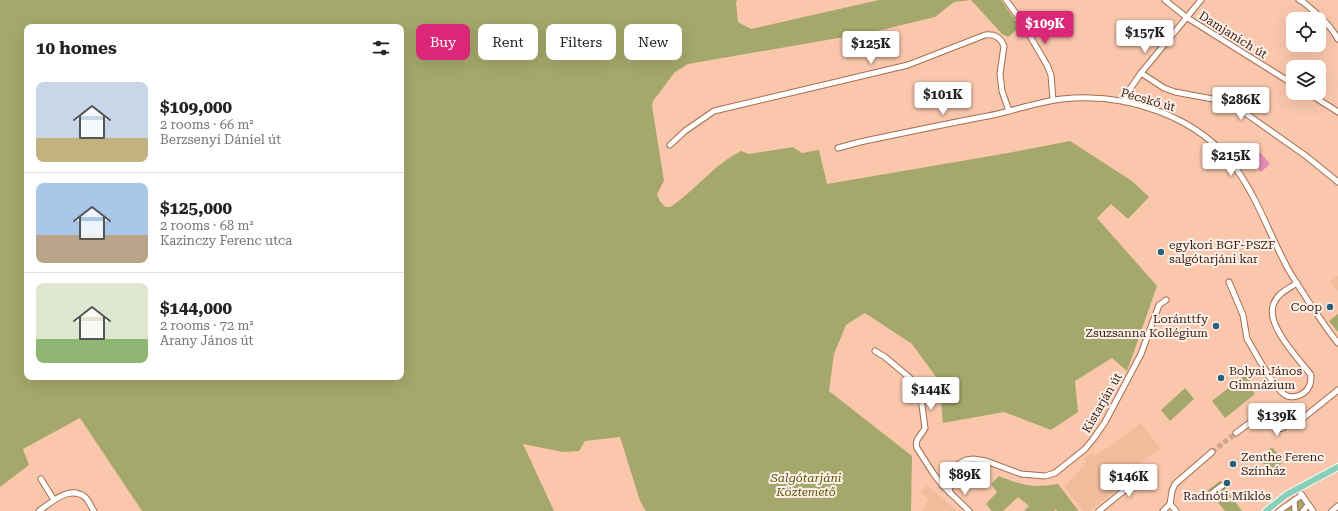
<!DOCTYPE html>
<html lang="en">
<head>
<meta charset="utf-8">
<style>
	:root { --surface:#fff; --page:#f2f2f2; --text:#222; --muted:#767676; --line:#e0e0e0; --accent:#db2777 }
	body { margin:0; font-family:"Roboto Serif",serif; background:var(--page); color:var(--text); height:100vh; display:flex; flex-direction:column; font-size:15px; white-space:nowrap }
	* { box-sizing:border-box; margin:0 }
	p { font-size:13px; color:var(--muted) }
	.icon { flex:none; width:22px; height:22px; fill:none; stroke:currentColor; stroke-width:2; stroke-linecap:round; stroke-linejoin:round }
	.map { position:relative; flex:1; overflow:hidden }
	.details { position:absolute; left:24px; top:24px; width:380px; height:356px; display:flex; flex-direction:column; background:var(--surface); border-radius:8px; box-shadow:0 4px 16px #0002 }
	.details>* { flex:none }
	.hud { position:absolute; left:416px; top:24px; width:380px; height:36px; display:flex; gap:8px }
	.buttons { position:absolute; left:1286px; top:12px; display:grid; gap:8px }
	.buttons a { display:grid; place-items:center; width:40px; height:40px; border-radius:8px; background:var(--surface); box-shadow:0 4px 16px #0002; font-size:20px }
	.price { position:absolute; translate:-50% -34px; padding:0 9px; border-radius:4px; background:#fff; color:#222; font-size:13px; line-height:26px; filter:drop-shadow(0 1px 2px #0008) }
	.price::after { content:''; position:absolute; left:50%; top:24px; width:12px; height:9px; margin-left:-6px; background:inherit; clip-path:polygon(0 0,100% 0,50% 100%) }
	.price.current { background:var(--accent); color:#fff }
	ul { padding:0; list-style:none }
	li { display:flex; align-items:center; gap:12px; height:100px; padding:0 12px }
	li+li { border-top:1px solid var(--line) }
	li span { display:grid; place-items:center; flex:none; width:112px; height:80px; border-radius:8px; color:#555 }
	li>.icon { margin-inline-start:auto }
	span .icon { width:48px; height:48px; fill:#fffc; stroke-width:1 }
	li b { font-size:17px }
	h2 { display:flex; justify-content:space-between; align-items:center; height:48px; padding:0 12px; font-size:17px }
	.pill { padding:0 14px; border-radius:8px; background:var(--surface); box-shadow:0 4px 16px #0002; font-size:14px; line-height:36px }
	.pill.current { background:var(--accent); color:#fff }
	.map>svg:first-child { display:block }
</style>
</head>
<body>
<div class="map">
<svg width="1338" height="511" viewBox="0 0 1338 511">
	<rect width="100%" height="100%" fill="#fac7ac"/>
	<g fill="#f2bb9c">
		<path d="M 1338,275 L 1338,291 L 1330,282 Z"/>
		<path d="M 1141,423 L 1160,448 L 1137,467 L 1140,471 L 1090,511 L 1082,511 L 1082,510 L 1064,487 L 1087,462 L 1084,459 L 1092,452 L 1095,456 L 1100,453 Z"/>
		<path d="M 927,485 L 957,511 L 922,511 L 929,500 L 921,493 Z"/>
	</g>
	<g fill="#a5a86b" fill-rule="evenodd">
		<path d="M 0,0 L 737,0 L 736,3 L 738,22 L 751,29 L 879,0 L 1001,0 L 1020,27 L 1008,37 L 1002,34 L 971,0 L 954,2 L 935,17 L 873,32 L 688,64 L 675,72 L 653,101 L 652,106 L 664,181 L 657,194 L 660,201 L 665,207 L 670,207 L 676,203 C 699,186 714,165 741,151 L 749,154 L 793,147 L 802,153 L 819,150 L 827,184 L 1008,153 L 1070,141 L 1132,181 L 1149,197 L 1128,219 L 1111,204 L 1097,218 L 1157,286 L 1127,371 L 1112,358 L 1075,381 L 1078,412 L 1051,430 L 1004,412 L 943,423 L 939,381 L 912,344 L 865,313 L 846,325 L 834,354 L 829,391 L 912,456 L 911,511 L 646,511 L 640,501 L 620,437 L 585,441 L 579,451 L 563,452 L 523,444 L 554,511 L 142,511 L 80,418 L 23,449 L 29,465 L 0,487 ZM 27,27 L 401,27 L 401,377 L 27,377 Z"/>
		<path d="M 1338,314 L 1338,332 L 1329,321 Z"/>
		<path d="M 1245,375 L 1256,389 L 1253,391 L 1255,394 L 1225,418 L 1212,401 Z"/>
		<path d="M 1185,388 L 1194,399 L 1170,421 L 1161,410 Z"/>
		<path d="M 1272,447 L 1284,461 L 1274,470 L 1269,464 L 1266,467 L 1259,459 Z"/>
		<path d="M 999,476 C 1024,486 1031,488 1058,484 L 1078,510 L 1077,511 L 1057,511 L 1056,509 L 1054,511 L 1024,511 L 1029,506 L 1018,497 L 1003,511 L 992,511 L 986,504 L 997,492 L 991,484 Z"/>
		<path d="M 1220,481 L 1242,511 L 1225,511 L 1208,490 Z"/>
		<path d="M 1302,495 L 1313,511 L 1279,511 Z"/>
	</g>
	<path fill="#e68bb7" d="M 1253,144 L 1270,164 L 1261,172 L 1244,152 Z"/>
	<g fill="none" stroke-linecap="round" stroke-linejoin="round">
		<path stroke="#d3a58d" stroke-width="5" stroke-dasharray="5 2.5" stroke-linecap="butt" d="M 1212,452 L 1236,433"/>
		<defs>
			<g id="minor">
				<path d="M 1006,0 L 1020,19 L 1047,65 L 1051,75 L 1053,100"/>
				<path d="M 1165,0 L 1186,17 L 1293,84"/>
				<path d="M 1299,0 L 1303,2 C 1316,13 1329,23 1338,39"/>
				<path d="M 1141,73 L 1164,88 L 1175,92 L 1218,100 L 1235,106 L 1306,156 L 1338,182"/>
				<path d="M 1308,93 L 1338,112"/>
				<path d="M 1125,102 L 1130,89 L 1141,73 L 1201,0"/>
				<path d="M 670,145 L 685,131 L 714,111 L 908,65 L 985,35 C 995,34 1000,37 1004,46 L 1000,74 L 1002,91 L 1009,111"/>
				<path d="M 838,148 L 860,142 C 903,133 945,124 988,116 C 1013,111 1037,102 1062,99 C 1126,92 1200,116 1237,170 C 1258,200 1269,233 1286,265 C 1292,277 1301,289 1308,301 C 1318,315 1327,330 1338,343"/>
				<path d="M 1229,282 L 1243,315 L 1247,339 L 1249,342 C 1256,354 1275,391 1287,396 C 1292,398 1299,396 1302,394 C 1310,389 1311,383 1311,375 C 1299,359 1264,324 1274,303 C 1278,293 1288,289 1297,283"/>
				<path d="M 875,351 L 885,357 L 910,378 L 917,387 L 921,398 L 925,428 C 922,435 914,439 917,448 L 933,473 L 942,485 L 969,511"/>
				<path d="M 1266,413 L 1278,429 L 1283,428 L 1294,419"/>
				<path d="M 1236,433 L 1259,416 L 1265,413 L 1298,420 L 1302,419 L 1338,390"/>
				<path d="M 41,479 L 54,500"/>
				<path d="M 950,493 L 949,480 L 951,473 L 955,466 L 966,460 L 973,459 L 986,461 L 1021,474 L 1045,476 L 1055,473 L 1085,449 L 1094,438 L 1105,422 L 1141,354 L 1159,305 L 1166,300"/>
				<path d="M 1211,494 L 1223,485"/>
				<path d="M 1301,494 L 1313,511"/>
				<path d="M 1294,500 L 1295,511"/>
				<path d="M 1170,504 L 1176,511"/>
				<path d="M 39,511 C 52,502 69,485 85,497 C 89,501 91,507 94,511"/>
				<path d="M 1099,511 L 1147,472"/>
				<path d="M 1163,511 L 1170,504 L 1172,491 L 1175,484 L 1212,452"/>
				<path d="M 1279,511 L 1302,495"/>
				<path d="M 1303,511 L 1308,505"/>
				<path d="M 1332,511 L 1338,506"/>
			</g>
			<path id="major" d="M 1266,511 L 1286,495 L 1338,467"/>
		</defs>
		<use href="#minor" stroke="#a66d4d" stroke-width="7"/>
		<use href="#major" stroke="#fff" stroke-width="8"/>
		<use href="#minor" stroke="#fff" stroke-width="5"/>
		<use href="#major" stroke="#89d0bb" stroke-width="6"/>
	</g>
	<g fill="#29627c" stroke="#fff1ea" stroke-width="1.5">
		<circle cx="1161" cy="252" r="4"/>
		<circle cx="1330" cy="307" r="4"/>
		<circle cx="1216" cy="326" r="4"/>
		<circle cx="1221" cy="378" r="4"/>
		<circle cx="1233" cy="464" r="4"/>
		<circle cx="1227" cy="483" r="4"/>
	</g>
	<g text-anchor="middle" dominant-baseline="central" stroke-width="4" stroke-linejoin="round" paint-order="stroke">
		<g font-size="12" fill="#361f12" stroke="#fff1ea">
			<text transform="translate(1233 35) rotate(32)">Damjanich út</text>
			<text transform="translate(1148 100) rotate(16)">Pécskő út</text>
			<text transform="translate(1102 403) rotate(-60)">Kistarján út</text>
		</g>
		<g font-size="12" fill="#361f12" stroke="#fff1ea" text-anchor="start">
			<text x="1169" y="245">egykori BGF-PSZF<tspan x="1169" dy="14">salgótarjáni kar</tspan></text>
			<text x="1322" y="307" text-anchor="end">Coop</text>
			<text x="1208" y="319" text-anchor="end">Loránttfy<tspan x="1208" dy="14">Zsuzsanna Kollégium</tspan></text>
			<text x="1229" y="371">Bolyai János<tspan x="1229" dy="14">Gimnázium</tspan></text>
			<text x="1241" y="457">Zenthe Ferenc<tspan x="1241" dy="14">Színház</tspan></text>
			<text x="1227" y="496" text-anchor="middle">Radnóti Miklós</text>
		</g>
		<g font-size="12" font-style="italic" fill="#58580d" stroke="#fff1ea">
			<text x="806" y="478">Salgótarjáni<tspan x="806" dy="14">Köztemető</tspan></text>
		</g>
	</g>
</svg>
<div class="buttons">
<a><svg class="icon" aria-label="locate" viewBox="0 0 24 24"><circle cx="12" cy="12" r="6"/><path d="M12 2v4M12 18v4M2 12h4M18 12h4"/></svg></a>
<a><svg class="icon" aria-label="layers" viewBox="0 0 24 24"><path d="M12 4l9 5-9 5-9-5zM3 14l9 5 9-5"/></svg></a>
</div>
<b class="price current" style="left:1045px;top:45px">$109K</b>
<b class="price" style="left:1145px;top:54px">$157K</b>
<b class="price" style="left:871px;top:65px">$125K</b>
<b class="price" style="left:943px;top:116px">$101K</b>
<b class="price" style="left:1241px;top:121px">$286K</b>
<b class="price" style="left:1231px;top:177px">$215K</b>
<b class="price" style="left:931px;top:411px">$144K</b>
<b class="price" style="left:1277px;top:437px">$139K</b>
<b class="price" style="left:965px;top:496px">$89K</b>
<b class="price" style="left:1129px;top:498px">$146K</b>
<div class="hud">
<a class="pill current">Buy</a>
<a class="pill">Rent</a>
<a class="pill">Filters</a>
<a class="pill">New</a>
</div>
<section class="details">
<h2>10 homes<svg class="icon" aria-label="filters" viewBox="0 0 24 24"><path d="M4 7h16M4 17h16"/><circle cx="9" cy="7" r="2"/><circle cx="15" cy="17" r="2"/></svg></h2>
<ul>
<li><span style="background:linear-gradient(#c9d6e8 70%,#c2b280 0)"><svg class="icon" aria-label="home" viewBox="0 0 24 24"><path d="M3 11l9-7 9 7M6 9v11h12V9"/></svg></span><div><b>$109,000</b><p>2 rooms · 66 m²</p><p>Berzsenyi Dániel út</p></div></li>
<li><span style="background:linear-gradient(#a9c7e8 65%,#b9a48a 0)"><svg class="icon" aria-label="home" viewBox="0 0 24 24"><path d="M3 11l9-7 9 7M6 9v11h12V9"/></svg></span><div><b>$125,000</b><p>2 rooms · 68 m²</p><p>Kazinczy Ferenc utca</p></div></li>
<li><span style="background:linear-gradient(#dfe7d0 70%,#8fb573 0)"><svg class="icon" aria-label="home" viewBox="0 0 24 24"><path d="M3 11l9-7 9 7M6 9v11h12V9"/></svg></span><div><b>$144,000</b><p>2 rooms · 72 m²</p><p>Arany János út</p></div></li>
</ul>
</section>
</div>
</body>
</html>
